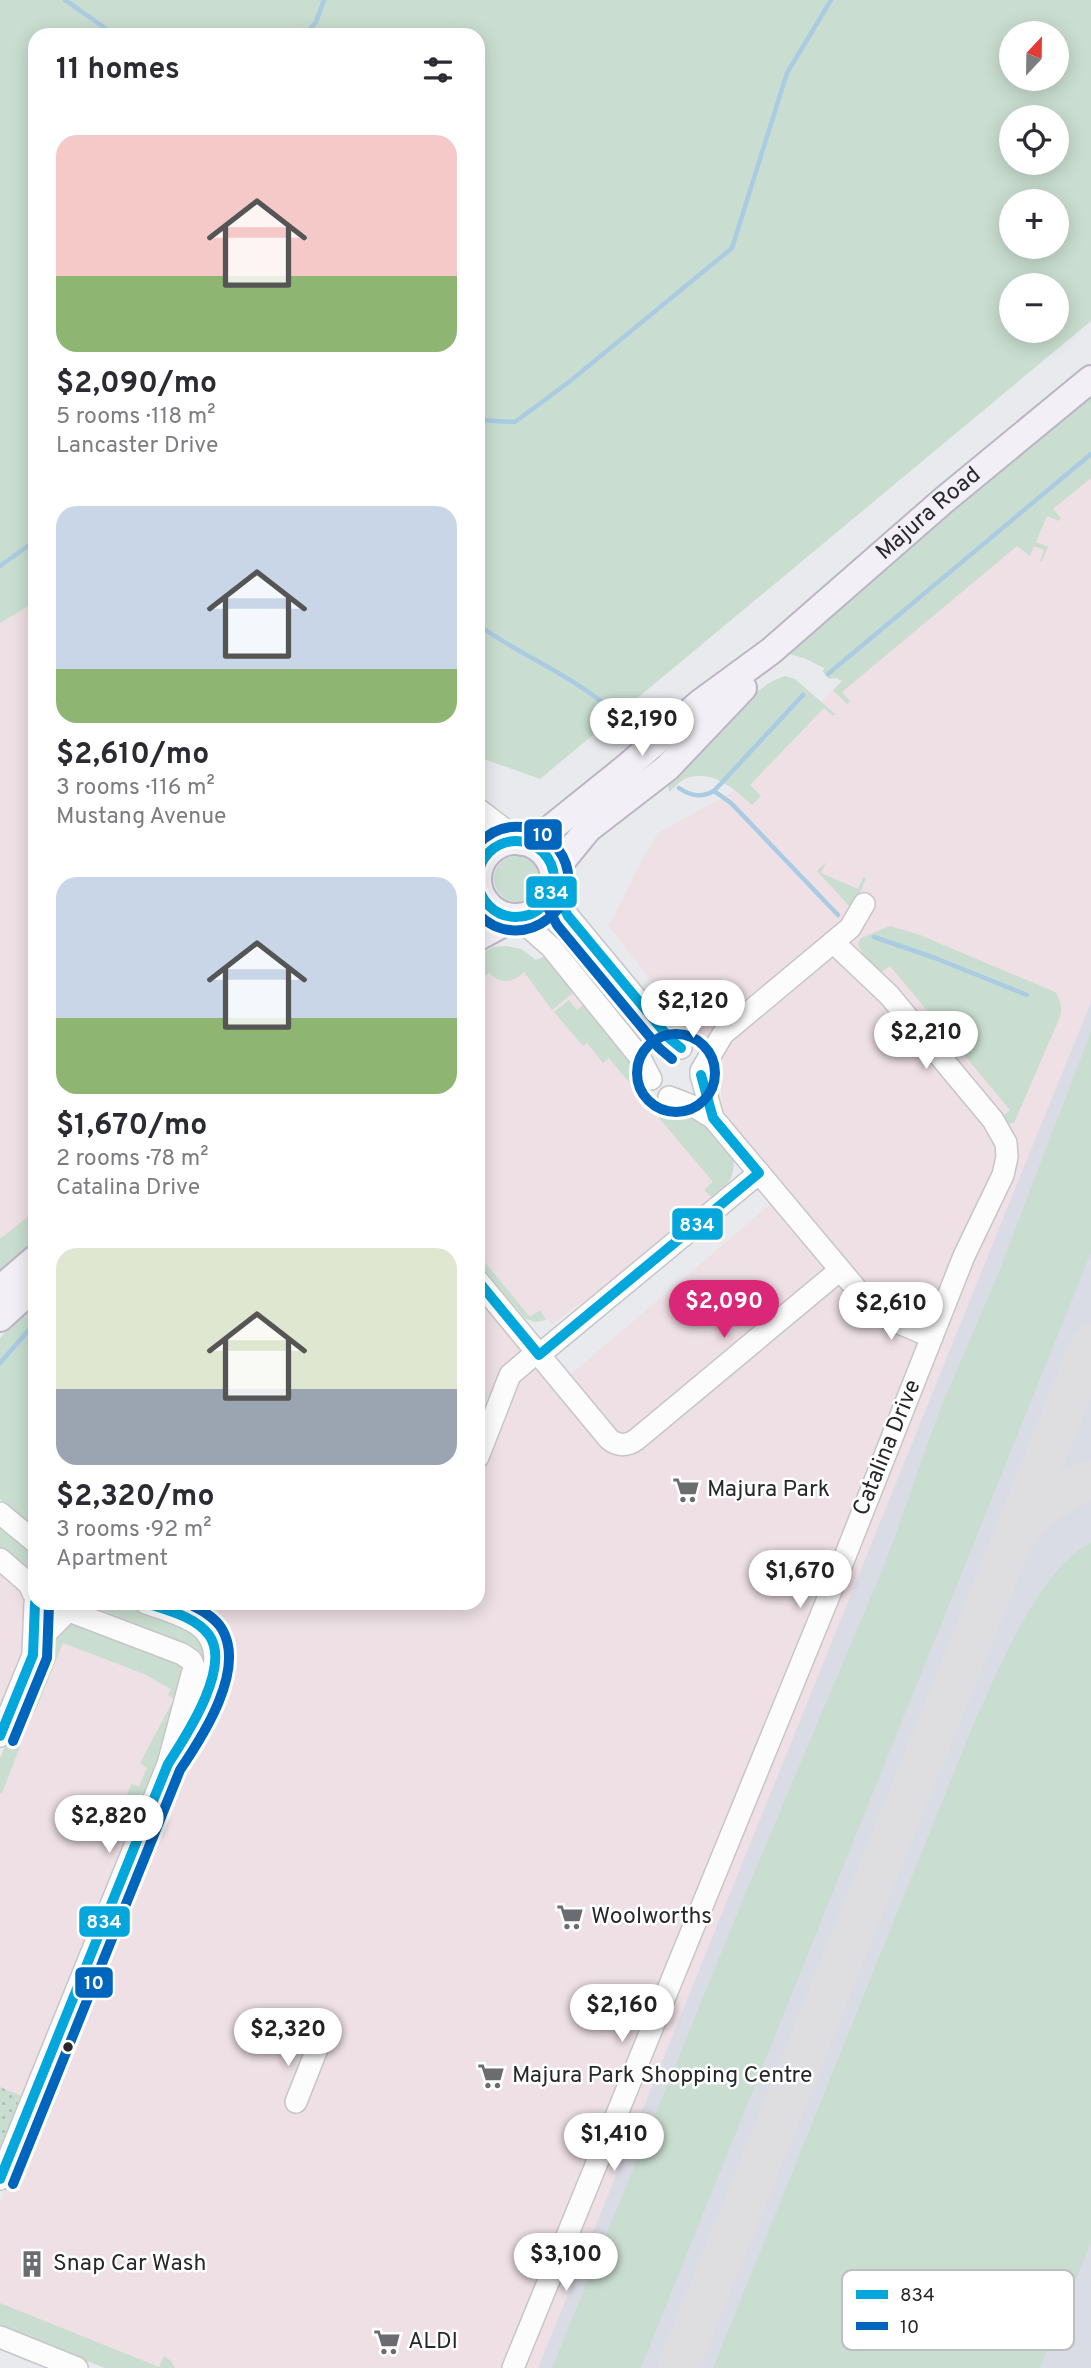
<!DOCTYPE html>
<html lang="en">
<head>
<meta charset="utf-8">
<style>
	:root { --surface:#fff; --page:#f2f2f3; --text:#2b2b33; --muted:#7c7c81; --accent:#db2777 }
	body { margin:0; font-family:Overpass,sans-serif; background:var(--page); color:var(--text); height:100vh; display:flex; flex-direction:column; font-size:26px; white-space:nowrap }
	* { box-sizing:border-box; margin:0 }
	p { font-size:23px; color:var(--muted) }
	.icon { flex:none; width:38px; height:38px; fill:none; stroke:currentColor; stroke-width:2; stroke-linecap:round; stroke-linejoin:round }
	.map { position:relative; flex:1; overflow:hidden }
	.drawer { position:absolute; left:28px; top:28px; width:457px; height:1582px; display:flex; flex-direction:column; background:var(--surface); border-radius:21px; box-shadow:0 4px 18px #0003 }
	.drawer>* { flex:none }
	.needle { width:46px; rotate:22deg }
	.tools { position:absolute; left:999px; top:21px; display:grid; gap:14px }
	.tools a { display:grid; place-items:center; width:70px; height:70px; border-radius:50%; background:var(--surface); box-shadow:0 4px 18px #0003; font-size:35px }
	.price { position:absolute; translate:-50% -60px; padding:0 16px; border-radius:24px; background:#fff; color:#222; font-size:23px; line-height:46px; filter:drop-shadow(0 2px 4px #0008) }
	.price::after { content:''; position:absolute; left:50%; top:42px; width:21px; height:16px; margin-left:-10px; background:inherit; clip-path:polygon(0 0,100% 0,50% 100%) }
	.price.selected { background:var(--accent); color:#fff }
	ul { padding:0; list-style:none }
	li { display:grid; align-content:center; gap:14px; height:371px; padding:0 28px }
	li span { display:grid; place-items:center; height:217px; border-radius:21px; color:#555 }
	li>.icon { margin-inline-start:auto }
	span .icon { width:126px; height:126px; fill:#fffc; stroke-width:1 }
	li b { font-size:30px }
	h2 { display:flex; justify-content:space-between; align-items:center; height:84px; padding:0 28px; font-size:30px }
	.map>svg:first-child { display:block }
</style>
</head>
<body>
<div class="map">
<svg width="1091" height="2368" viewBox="0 0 1091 2368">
	<defs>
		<pattern id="park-dots" width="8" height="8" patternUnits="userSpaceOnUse" patternTransform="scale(1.75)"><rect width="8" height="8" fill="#c9ded0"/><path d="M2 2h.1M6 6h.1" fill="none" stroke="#adbeb3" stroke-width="1.8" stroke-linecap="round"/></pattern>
	</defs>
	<rect width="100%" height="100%" fill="#e9eaee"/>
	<g fill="#eee0e4">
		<path d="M 1091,474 L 1091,1002 L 538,2368 L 105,2368 L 0,2326 L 0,2203 L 182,1753 L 193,1737 L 225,1659 L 226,1646 L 222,1632 L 226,1622 L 179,1603 L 478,1603 L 478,1270 L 569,1376 L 787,1190 L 722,1109 L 720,1073 L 676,1013 L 607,924 L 612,921 L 641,862 L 658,833 L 736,790 L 833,690 Z"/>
		<path d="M 35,602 L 35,1243 L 0,1272 L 0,623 Z"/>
		<path d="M 506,946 L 521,949 L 536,960 L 546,956 L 636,1064 L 646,1089 L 653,1097 L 734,1165 L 731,1179 L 723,1190 L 583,1307 L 582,1302 L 552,1324 L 548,1319 L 537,1322 L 526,1319 L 478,1263 L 478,955 L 494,947 Z"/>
		<path d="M 0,1569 L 28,1598 L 27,1645 L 0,1711 Z"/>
		<path d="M 50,1637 L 181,1663 L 171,1731 L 24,2097 L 0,2087 L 0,1758 Z"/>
	</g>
	<path fill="#dadce5" d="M 1091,1002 L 1091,2368 L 538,2368 L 1025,1164 Z"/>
	<g fill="#c9ded0" fill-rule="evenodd">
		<path d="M 0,0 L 1091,0 L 1091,321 L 540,779 L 481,758 L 478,755 L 478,35 L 35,35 L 35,602 L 0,623 ZM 1012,33 L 1057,33 L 1057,79 L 1012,79 ZM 1012,117 L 1057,117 L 1057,163 L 1012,163 ZM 1012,201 L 1057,201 L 1057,247 L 1012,247 ZM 1012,285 L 1057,285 L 1057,331 L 1012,331 Z"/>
		<path d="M 1087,394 L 1091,398 L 1091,478 L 1053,509 L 1061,518 L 1059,521 L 1047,516 L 1036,542 L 1048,547 L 1042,561 L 1040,561 L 1044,550 L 1034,546 L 1030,556 L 1017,546 L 842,692 L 850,701 L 847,704 L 833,690 L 842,681 L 836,678 L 829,679 L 823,672 L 824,668 L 804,658 L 789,654 L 851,599 L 847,593 Z"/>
		<path d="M 785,676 L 795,679 L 835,714 L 833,716 L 824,708 L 750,785 L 761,796 L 752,805 C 734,789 712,769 687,778 C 681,780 674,788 669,792 L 668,786 C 698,757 748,686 785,676 Z"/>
		<circle cx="517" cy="879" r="23"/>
		<path d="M 826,862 L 821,873 L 858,889 L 863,877 L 866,878 L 853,910 L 817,871 Z"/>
		<path d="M 890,926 L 920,935 L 1055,992 C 1061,1000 1062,1007 1060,1017 L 1014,1123 L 1008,1124 L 1001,1117 L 1010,1110 L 890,966 L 880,973 L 863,958 L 864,956 L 858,945 L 861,938 Z"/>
		<path d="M 572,932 L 659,1040 L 647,1048 L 559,943 Z"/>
		<path d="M 507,946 L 521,949 L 536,960 L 546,956 L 575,991 L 552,1010 L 524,972 C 513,984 500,984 489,973 L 478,980 L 478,955 L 494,947 Z"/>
		<path d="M 569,1000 L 577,1010 L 586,1003 L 638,1067 L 645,1087 L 653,1097 L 661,1103 L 693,1110 L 733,1156 C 736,1176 728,1186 713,1198 L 704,1190 L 713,1182 L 613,1063 L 609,1058 L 603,1063 L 587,1043 L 583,1046 L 554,1012 Z"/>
		<path d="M 1091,1031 L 1091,1253 L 641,2368 L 552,2368 L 750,1882 L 886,1561 L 940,1409 L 996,1279 Z"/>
		<path d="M 35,1211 L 35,1243 L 0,1272 L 0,1239 Z"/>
		<path d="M 478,1254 L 530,1317 L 540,1310 L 546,1320 L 536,1322 L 526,1319 L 478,1263 Z"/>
		<path d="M 35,1303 L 35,1528 L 0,1499 L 0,1338 Z"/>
		<path d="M 0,1525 L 35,1554 L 35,1559 L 29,1568 L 0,1547 Z"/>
		<path d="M 1091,1543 L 1091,2242 L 1040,2368 L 713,2368 L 971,1730 C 994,1680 1039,1566 1091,1543 Z"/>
		<path d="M 92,1603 L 129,1603 L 183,1625 L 198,1637 L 206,1651 L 204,1657 L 194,1647 L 92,1606 Z"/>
		<path d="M 67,1621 L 176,1659 L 184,1667 L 170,1734 L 130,1834 L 122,1841 L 109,1845 L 131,1784 L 139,1786 L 147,1768 L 140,1763 L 174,1699 L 168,1695 L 171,1689 L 144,1674 L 63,1643 L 35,1712 L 30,1709 L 16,1745 L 20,1747 L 2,1793 L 0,1793 L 0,1758 L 48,1641 Z"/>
		<path d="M 0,2303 L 159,2367 L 164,2356 L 171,2361 L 175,2368 L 105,2368 L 0,2326 Z"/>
	</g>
	<path fill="url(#park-dots)" d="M 0,2087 L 24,2097 L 0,2156 Z"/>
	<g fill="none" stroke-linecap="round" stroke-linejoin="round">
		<g stroke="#aacce3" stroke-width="4.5">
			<path d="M 65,0 L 115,35"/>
			<path d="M 305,35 L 316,22 L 324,0"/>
			<path d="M 478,420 L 515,422 L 569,382 L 732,248 L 787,73 L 831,0"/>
			<path d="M 0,566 L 35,541"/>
			<path d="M 478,625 C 529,661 586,680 629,727"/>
			<path d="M 828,674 L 1091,454"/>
			<path d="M 679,788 C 691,796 701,798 714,791 L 731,803 L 838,915"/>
			<path d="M 714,791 L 803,695"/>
			<path d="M 874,937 L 935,958 L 1027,995"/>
			<path d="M 0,1363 L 35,1323"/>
		</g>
		<g stroke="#dedee1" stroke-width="40">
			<path d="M 1021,1530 C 1038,1506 1063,1490 1091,1481"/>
			<path d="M 678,2368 L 1091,1344"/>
		</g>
		<defs>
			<g id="minor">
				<path d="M 478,809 L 521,842"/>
				<path d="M 478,855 L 480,867"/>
				<path d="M 554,882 L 559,899 L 568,916 L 670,1039 L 681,1048"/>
				<path d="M 517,917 L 551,947 L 639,1056 L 651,1079"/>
				<path d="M 701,1071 L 723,1034 L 850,928 L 864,904"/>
				<path d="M 701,1075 L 713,1118"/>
				<path d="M 669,1097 L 695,1107 L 713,1118 L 874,1310 L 883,1316 L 932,1337"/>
				<path d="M 478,1281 L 609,1439 C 618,1447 628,1446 637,1439 L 840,1270"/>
				<path d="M 539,1355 L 759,1173"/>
				<path d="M 478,1457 L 510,1375 L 537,1352"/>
				<path d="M 0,1513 L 35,1542"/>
				<path d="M 0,1559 L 29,1584 L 33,1593"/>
				<path d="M 146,1603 C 163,1609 182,1614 197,1624 C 235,1651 203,1700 187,1732"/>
				<path d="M 33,1653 L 35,1603"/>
				<path d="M 0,1736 L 33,1655 L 47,1632 L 67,1612"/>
				<path d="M 296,2102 L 317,2049"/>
				<path d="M 0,2179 L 168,1764 L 194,1667 L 191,1660 L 182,1654 L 69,1611"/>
				<path d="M 0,2337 L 77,2368"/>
				<path d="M 513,2368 L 840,1569 L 964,1256 L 1003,1175 L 1007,1157 L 1006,1143 L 993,1120 L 889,995 L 833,942"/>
			</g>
			<g id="major">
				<circle cx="516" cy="879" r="38"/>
				<path id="s1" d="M 523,842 L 550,829 L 627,767 L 700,703 L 771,651 L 944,500 L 1091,379"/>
				<path d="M 554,877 L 561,862 L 588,829 L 667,768 L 743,688"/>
				<path d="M 478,937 L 515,917"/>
				<path d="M 0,1289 L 35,1259"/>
				<path d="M 0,1318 L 35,1286"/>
			</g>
		</defs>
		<use href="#minor" stroke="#c6c6c9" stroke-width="24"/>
		<use href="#major" stroke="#bab6c3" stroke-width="30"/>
		<use href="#minor" stroke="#fcfcfc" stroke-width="21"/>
		<use href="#major" stroke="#f2eff6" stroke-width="26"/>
		<defs>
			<g id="bus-1">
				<circle cx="516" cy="879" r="38"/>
				<path d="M 554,882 L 559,899 L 568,916 L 670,1039 L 681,1048"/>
				<path d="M 478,1281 L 539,1355 L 759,1173 L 713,1118 L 701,1075"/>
				<path d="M 0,1736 L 33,1655 L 35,1603"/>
				<path d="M 0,2179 L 168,1764 C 186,1736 232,1667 209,1635 C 195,1616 166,1610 146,1603"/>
			</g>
			<g id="bus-2">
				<path d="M 478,844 C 491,831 508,824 527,828 C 539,831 550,838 558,849 C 595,900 524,960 478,914"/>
				<path d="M 541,886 L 546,904 L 557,925 L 659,1048 L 672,1059"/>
				<circle cx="676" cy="1073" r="39"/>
				<path d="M 13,1741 L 47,1658 L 49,1604"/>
				<path d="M 13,2184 L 180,1770 C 203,1736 246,1670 222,1629 C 214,1616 199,1609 187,1603"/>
			</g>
		</defs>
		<use href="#bus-1" stroke="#fff" stroke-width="16"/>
		<use href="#bus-2" stroke="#fff" stroke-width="16"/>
		<use href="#bus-1" stroke="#04a7db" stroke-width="10"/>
		<use href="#bus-2" stroke="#0065bd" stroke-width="10"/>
	</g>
	<defs>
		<symbol id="supermarket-bare" viewBox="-9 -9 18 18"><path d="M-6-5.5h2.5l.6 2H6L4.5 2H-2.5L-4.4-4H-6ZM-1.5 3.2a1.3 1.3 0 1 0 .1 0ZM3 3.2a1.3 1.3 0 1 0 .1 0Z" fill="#6b6c6f" stroke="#fff" stroke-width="2.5" paint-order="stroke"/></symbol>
		<symbol id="building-bare" viewBox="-9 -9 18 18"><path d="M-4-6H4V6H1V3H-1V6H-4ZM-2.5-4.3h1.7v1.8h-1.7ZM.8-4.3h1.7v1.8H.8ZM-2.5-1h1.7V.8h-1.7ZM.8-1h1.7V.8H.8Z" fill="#6b6c6f" stroke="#fff" stroke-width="2.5" paint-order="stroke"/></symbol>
	</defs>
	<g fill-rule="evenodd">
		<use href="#supermarket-bare" x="667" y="1471" width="38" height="38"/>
		<use href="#supermarket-bare" x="551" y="1898" width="38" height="38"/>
		<use href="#supermarket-bare" x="472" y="2057" width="38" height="38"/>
		<use href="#building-bare" x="13" y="2245" width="38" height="38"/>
		<use href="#supermarket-bare" x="368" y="2323" width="38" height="38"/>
	</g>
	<circle fill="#27282b" stroke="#fff" stroke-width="2.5" cx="68" cy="2047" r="6"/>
	<g text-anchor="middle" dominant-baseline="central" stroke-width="5" stroke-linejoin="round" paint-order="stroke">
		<g font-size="23" fill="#27282b" stroke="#fff">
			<text stroke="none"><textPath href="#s1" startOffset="523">Majura Road</textPath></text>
			<text transform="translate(888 1448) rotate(-68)">Catalina Drive</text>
		</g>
		<g font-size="23" fill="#27282b" stroke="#fff" text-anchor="start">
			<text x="707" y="1490">Majura Park</text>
			<text x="591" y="1917">Woolworths</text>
			<text x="512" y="2076">Majura Park Shopping Centre</text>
			<text x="53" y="2264">Snap Car Wash</text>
			<text x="408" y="2342">ALDI</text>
		</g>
	</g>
	<rect x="842" y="2270" width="232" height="80" rx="10" fill="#fff" stroke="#bebebf" stroke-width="2"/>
	<rect x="856" y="2290" width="32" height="9" fill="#04a7db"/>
	<rect x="856" y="2322" width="32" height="8" fill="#0065bd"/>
	<g font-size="19" fill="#27282b">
		<text x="900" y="2301">834</text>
		<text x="900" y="2333">10</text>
	</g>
	<g stroke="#fff" stroke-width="2.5">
		<rect x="523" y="818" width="40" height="33" rx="7" fill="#0065bd"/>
		<rect x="525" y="875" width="53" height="34" rx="7" fill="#04a7db"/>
		<rect x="671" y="1207" width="53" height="34" rx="7" fill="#04a7db"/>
		<rect x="78" y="1905" width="53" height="33" rx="7" fill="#04a7db"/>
		<rect x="74" y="1966" width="40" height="33" rx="7" fill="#0065bd"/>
	</g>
	<g font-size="19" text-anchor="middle" font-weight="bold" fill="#fff">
		<text x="543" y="841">10</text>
		<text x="551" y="899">834</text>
		<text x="697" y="1231">834</text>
		<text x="104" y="1928">834</text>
		<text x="94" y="1989">10</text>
	</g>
</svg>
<div class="tools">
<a><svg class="needle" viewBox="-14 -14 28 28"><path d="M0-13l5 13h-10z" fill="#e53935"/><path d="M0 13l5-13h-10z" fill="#7c7c81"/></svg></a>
<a><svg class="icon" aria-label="locate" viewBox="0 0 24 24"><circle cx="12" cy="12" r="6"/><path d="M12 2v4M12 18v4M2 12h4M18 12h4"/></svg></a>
<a>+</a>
<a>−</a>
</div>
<b class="price" style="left:642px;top:758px">$2,190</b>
<b class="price" style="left:693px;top:1040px">$2,120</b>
<b class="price" style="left:926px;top:1071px">$2,210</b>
<b class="price selected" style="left:724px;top:1340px">$2,090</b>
<b class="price" style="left:891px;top:1342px">$2,610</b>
<b class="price" style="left:800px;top:1610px">$1,670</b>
<b class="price" style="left:109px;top:1855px">$2,820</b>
<b class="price" style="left:622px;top:2044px">$2,160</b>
<b class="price" style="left:288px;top:2068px">$2,320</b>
<b class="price" style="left:614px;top:2173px">$1,410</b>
<b class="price" style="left:566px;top:2293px">$3,100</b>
<section class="drawer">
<h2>11 homes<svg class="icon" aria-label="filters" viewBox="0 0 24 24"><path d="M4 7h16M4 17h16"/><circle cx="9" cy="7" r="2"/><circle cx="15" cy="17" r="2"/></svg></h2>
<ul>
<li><span style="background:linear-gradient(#f6c9c9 65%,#8fb573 0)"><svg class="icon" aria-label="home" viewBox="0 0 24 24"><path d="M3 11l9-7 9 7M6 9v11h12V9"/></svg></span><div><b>$2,090/mo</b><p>5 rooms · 118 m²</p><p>Lancaster Drive</p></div></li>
<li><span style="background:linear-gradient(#c9d6e8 75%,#8fb573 0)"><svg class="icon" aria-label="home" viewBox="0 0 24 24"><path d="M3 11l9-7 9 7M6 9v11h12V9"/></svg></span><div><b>$2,610/mo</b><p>3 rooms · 116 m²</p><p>Mustang Avenue</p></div></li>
<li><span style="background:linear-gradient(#c9d6e8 65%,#8fb573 0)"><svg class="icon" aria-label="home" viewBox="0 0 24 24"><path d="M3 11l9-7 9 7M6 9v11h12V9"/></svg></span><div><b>$1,670/mo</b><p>2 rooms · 78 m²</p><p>Catalina Drive</p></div></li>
<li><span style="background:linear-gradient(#dfe7d0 65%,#9aa5b1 0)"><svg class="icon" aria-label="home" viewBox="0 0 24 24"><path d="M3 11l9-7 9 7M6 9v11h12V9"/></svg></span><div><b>$2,320/mo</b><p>3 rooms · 92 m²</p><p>Apartment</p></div></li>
</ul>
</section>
</div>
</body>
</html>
